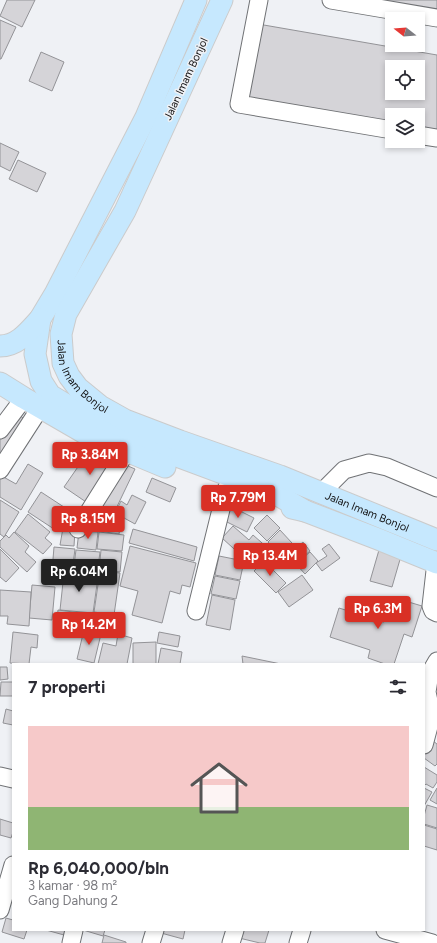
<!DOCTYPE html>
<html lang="id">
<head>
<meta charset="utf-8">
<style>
	:root { --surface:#fff; --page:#f2f2f3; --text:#2b2b33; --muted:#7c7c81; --line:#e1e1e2; --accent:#d93025 }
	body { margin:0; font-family:Figtree,sans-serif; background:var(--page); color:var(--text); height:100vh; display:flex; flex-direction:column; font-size:15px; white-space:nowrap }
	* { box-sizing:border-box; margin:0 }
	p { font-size:13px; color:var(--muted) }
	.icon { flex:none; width:22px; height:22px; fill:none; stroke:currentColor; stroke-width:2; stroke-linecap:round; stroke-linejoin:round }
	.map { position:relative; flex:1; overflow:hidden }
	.drawer { position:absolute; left:12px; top:663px; width:413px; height:268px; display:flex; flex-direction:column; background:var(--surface); border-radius:0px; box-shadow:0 2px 6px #0003 }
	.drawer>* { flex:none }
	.needle { width:26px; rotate:287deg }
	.fabs { position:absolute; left:385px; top:12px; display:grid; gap:8px }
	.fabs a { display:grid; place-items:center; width:40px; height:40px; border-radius:0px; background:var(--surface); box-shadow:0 2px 6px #0003; font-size:20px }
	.price { position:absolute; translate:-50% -34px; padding:0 9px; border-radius:4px; background:var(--accent); color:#fff; font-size:13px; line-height:26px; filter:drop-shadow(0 1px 2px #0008) }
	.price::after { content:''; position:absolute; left:50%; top:24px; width:12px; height:9px; margin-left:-6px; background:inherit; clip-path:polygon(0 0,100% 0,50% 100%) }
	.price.on { background:#222; color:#fff }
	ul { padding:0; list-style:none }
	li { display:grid; align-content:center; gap:8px; height:212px; padding:0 16px }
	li+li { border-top:1px solid var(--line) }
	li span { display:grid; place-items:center; height:124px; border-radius:0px; color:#555 }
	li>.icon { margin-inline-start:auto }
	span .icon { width:72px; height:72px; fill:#fffc; stroke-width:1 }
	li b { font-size:17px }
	h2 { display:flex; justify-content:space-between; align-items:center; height:48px; padding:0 16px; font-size:17px }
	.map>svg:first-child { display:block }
</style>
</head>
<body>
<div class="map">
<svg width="437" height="943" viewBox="0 0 437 943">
	<rect width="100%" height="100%" fill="#eff1f5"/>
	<g fill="#d5d4d8" stroke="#939397" fill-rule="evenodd">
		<path d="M 7,0 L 35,0 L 22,27 L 0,16 Z"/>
		<path d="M 360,0 L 437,0 L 437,14 Z"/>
		<path d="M 0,20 L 16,27 L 1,59 L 0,59 Z"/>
		<path d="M 258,24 L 437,55 L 437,134 L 418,131 L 418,115 L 392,115 L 392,126 L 244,100 ZM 392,67 L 418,67 L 418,93 L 392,93 Z"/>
		<path d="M 41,52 L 64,62 L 52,91 L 29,81 Z"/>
		<path d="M 0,143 L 19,152 L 10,171 L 0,166 Z"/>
		<path d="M 18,160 L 46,173 L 37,192 L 9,179 Z"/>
		<path d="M 14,412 L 25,419 L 0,455 L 0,435 Z"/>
		<path d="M 91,448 L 116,465 L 89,504 L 64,487 Z"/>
		<path d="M 121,463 L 135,469 L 112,517 L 98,510 Z"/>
		<path d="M 28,464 L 43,473 L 21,510 L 0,497 L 0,475 L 16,484 Z"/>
		<path d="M 152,478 L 176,488 L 170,502 L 146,492 Z"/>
		<path d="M 41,492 L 70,511 L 57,531 L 28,512 Z"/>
		<path d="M 132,495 L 146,502 L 135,524 L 115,513 L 121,501 L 127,505 Z"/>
		<path d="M 0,500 L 19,512 L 4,537 L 0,534 Z"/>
		<path d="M 230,506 L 254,518 L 247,532 L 223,520 Z"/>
		<path d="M 28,514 L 50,532 L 45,538 L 52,544 L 43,554 L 15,532 Z"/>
		<path d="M 267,515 L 280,528 L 267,541 L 254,528 Z"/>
		<path d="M 87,516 L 121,521 L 119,534 L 85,529 Z"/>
		<path d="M 233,526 L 249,540 L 253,535 L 270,550 L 255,568 L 222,538 Z"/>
		<path d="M 63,528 L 75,530 L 74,546 L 60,545 Z"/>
		<path d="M 133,529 L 197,547 L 194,561 L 129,543 Z"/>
		<path d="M 280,530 L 292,543 L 279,555 L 268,542 Z"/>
		<path d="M 79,531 L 98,532 L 96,550 L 77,548 Z"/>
		<path d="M 14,532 L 29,546 L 25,552 L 36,562 L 27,572 L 0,547 L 0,541 L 6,535 L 9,538 Z"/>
		<path d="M 99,532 L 124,535 L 122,551 L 97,549 Z"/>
		<path d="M 303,542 L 310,551 L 290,568 L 283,559 Z"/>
		<path d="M 329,544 L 340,558 L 322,571 L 316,563 L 327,556 L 322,549 Z"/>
		<path d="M 130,546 L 196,563 L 190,587 L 182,585 L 180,594 L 170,591 L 162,623 L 132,615 L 138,591 L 120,586 Z"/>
		<path d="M 54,547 L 75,549 L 72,572 L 52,571 Z"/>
		<path d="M 0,549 L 19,568 L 6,582 L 0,577 Z"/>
		<path d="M 76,550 L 100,552 L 97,575 L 73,572 Z"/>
		<path d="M 101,550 L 122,552 L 120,572 L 99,570 Z"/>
		<path d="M 379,550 L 401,556 L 392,587 L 370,581 Z"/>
		<path d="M 310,552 L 318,561 L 305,574 L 296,564 Z"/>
		<path d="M 219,556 L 244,561 L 240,580 L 215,575 Z"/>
		<path d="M 264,561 L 286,583 L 276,593 L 254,571 Z"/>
		<path d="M 100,571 L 120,573 L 114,615 L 94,612 Z"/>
		<path d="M 64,573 L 98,577 L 93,613 L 60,610 Z"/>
		<path d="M 302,575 L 313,590 L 289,607 L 278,592 Z"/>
		<path d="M 215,576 L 240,581 L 236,599 L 211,594 Z"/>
		<path d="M 32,585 L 55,587 L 52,620 L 29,618 Z"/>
		<path d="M 0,590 L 31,592 L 29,626 L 7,624 L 8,616 L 0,616 Z"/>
		<path d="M 212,595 L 235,600 L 230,630 L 206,625 Z"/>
		<path d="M 392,597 L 422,606 L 412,637 L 404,634 L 394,664 L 385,664 L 368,658 L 370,650 L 330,637 L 339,608 L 384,622 Z"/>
		<path d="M 58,610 L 81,613 L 79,634 L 56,631 Z"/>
		<path d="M 84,630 L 101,634 L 94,663 L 77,659 Z"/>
		<path d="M 13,632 L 38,635 L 37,648 L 31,647 L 29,664 L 10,663 Z"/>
		<path d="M 159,632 L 180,636 L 178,647 L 157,643 Z"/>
		<path d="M 118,634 L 132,638 L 127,664 L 98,664 L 103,643 L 116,646 Z"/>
		<path d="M 156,642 L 156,664 L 133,664 L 133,643 Z"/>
		<path d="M 161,648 L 182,652 L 180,664 L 158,664 Z"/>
		<path d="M 242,656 L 281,664 L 243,664 Z"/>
		<path d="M 0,667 L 7,667 L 8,679 L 0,680 Z"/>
		<path d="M 1,682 L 13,682 L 13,696 L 0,696 Z"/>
		<path d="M 6,709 L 13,711 L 13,725 L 3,723 Z"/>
		<path d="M 433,741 L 437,744 L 437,764 L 435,766 L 424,758 L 424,754 Z"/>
		<path d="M 424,767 L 437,775 L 437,782 L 433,788 L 426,784 L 424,786 Z"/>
		<path d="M 424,788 L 432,792 L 424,806 Z"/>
		<path d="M 437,788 L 437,804 L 430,800 Z"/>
		<path d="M 427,805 L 437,808 L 437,828 L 424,824 L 424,816 Z"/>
		<path d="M 0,819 L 13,823 L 13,832 L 11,838 L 0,835 Z"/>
		<path d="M 424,825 L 437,829 L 437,850 L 424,846 Z"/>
		<path d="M 6,918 L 13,920 L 13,930 L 27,930 L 24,939 L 2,932 Z"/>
		<path d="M 46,930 L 65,930 L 64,935 Z"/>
		<path d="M 83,930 L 105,930 L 103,936 Z"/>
		<path d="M 161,930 L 185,930 L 183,939 L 161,933 Z"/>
		<path d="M 241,930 L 269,930 L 265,943 L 260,943 L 239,938 Z"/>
		<path d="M 104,935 L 126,942 L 126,943 L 102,943 Z"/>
	</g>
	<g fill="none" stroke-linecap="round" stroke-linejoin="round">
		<defs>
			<g id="minor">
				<path d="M 259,0 L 239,104 L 392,130"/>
				<path d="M 331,0 L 437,18"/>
				<path d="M 418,135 L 437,138"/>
				<path d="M 0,430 L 24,398"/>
				<path d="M 0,470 L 40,408"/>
				<path d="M 321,493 L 344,470 L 369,463 L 387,467 L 437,488"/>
				<path d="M 78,529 L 127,451"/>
				<path d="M 436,562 L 431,606 L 433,611 L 437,613"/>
				<path d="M 196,611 L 226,489"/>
				<path d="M 424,745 L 432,715 L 427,692 L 430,673 L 437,661"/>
				<path d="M 0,776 L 13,779"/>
				<path d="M 0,910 L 13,865"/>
				<path d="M 385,930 L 432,943"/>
				<path d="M 71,943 L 74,930"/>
				<path d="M 151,943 L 155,930"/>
				<path d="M 231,943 L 235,930"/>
				<path d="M 298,943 L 302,930"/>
			</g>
			<g id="major">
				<path d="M 196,0 L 146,117 L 55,294 L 40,319 L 35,354 L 41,381 L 50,395 L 88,418 L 174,455 L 271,491 L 305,511"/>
				<path id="s1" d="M 222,0 L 125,211 L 66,314 L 61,334 L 63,363 L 69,376 L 78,388 L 100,406 L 125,420 L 180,441 L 280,476 L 437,540"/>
				<path d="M 0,346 C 18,346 29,331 40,319"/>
				<path d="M 0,383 L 24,398 L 88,435 L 165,467"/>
				<path d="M 292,508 L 305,511 L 378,539 L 437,563"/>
			</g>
		</defs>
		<use href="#minor" stroke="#707275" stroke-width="19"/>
		<use href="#major" stroke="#cbcbcb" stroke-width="23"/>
		<use href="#minor" stroke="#fff" stroke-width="17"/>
		<use href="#major" stroke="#c6e8fe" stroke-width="21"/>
	</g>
	<g text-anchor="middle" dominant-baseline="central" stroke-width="3" stroke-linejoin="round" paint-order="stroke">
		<g font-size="11" fill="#131314" stroke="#eff1f5">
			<text transform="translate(186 79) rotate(-65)">Jalan Imam Bonjol</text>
			<text stroke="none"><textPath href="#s1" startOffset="422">Jalan Imam Bonjol</textPath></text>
			<text stroke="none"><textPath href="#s1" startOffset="746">Jalan Imam Bonjol</textPath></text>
		</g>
	</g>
</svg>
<div class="fabs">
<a><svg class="needle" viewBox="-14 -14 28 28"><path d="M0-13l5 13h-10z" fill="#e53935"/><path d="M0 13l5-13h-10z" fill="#7c7c81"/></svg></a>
<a><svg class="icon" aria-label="locate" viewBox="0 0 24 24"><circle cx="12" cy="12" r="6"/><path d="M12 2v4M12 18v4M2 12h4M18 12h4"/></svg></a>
<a><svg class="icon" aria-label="layers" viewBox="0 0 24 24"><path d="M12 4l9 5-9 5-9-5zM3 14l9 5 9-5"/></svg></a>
</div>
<b class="price" style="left:90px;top:476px">Rp 3.84M</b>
<b class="price" style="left:238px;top:519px">Rp 7.79M</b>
<b class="price" style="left:88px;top:540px">Rp 8.15M</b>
<b class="price" style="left:270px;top:577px">Rp 13.4M</b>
<b class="price on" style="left:79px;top:593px">Rp 6.04M</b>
<b class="price" style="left:378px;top:630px">Rp 6.3M</b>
<b class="price" style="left:89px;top:646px">Rp 14.2M</b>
<section class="drawer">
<h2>7 properti<svg class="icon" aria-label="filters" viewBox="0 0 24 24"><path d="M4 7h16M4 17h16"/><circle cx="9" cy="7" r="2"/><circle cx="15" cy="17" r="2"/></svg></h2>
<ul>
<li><span style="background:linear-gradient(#f6c9c9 65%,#8fb573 0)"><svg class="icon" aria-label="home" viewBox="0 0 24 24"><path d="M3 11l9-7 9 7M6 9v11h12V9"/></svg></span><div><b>Rp 6,040,000/bln</b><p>3 kamar · 98 m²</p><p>Gang Dahung 2</p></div></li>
</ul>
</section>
</div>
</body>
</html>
